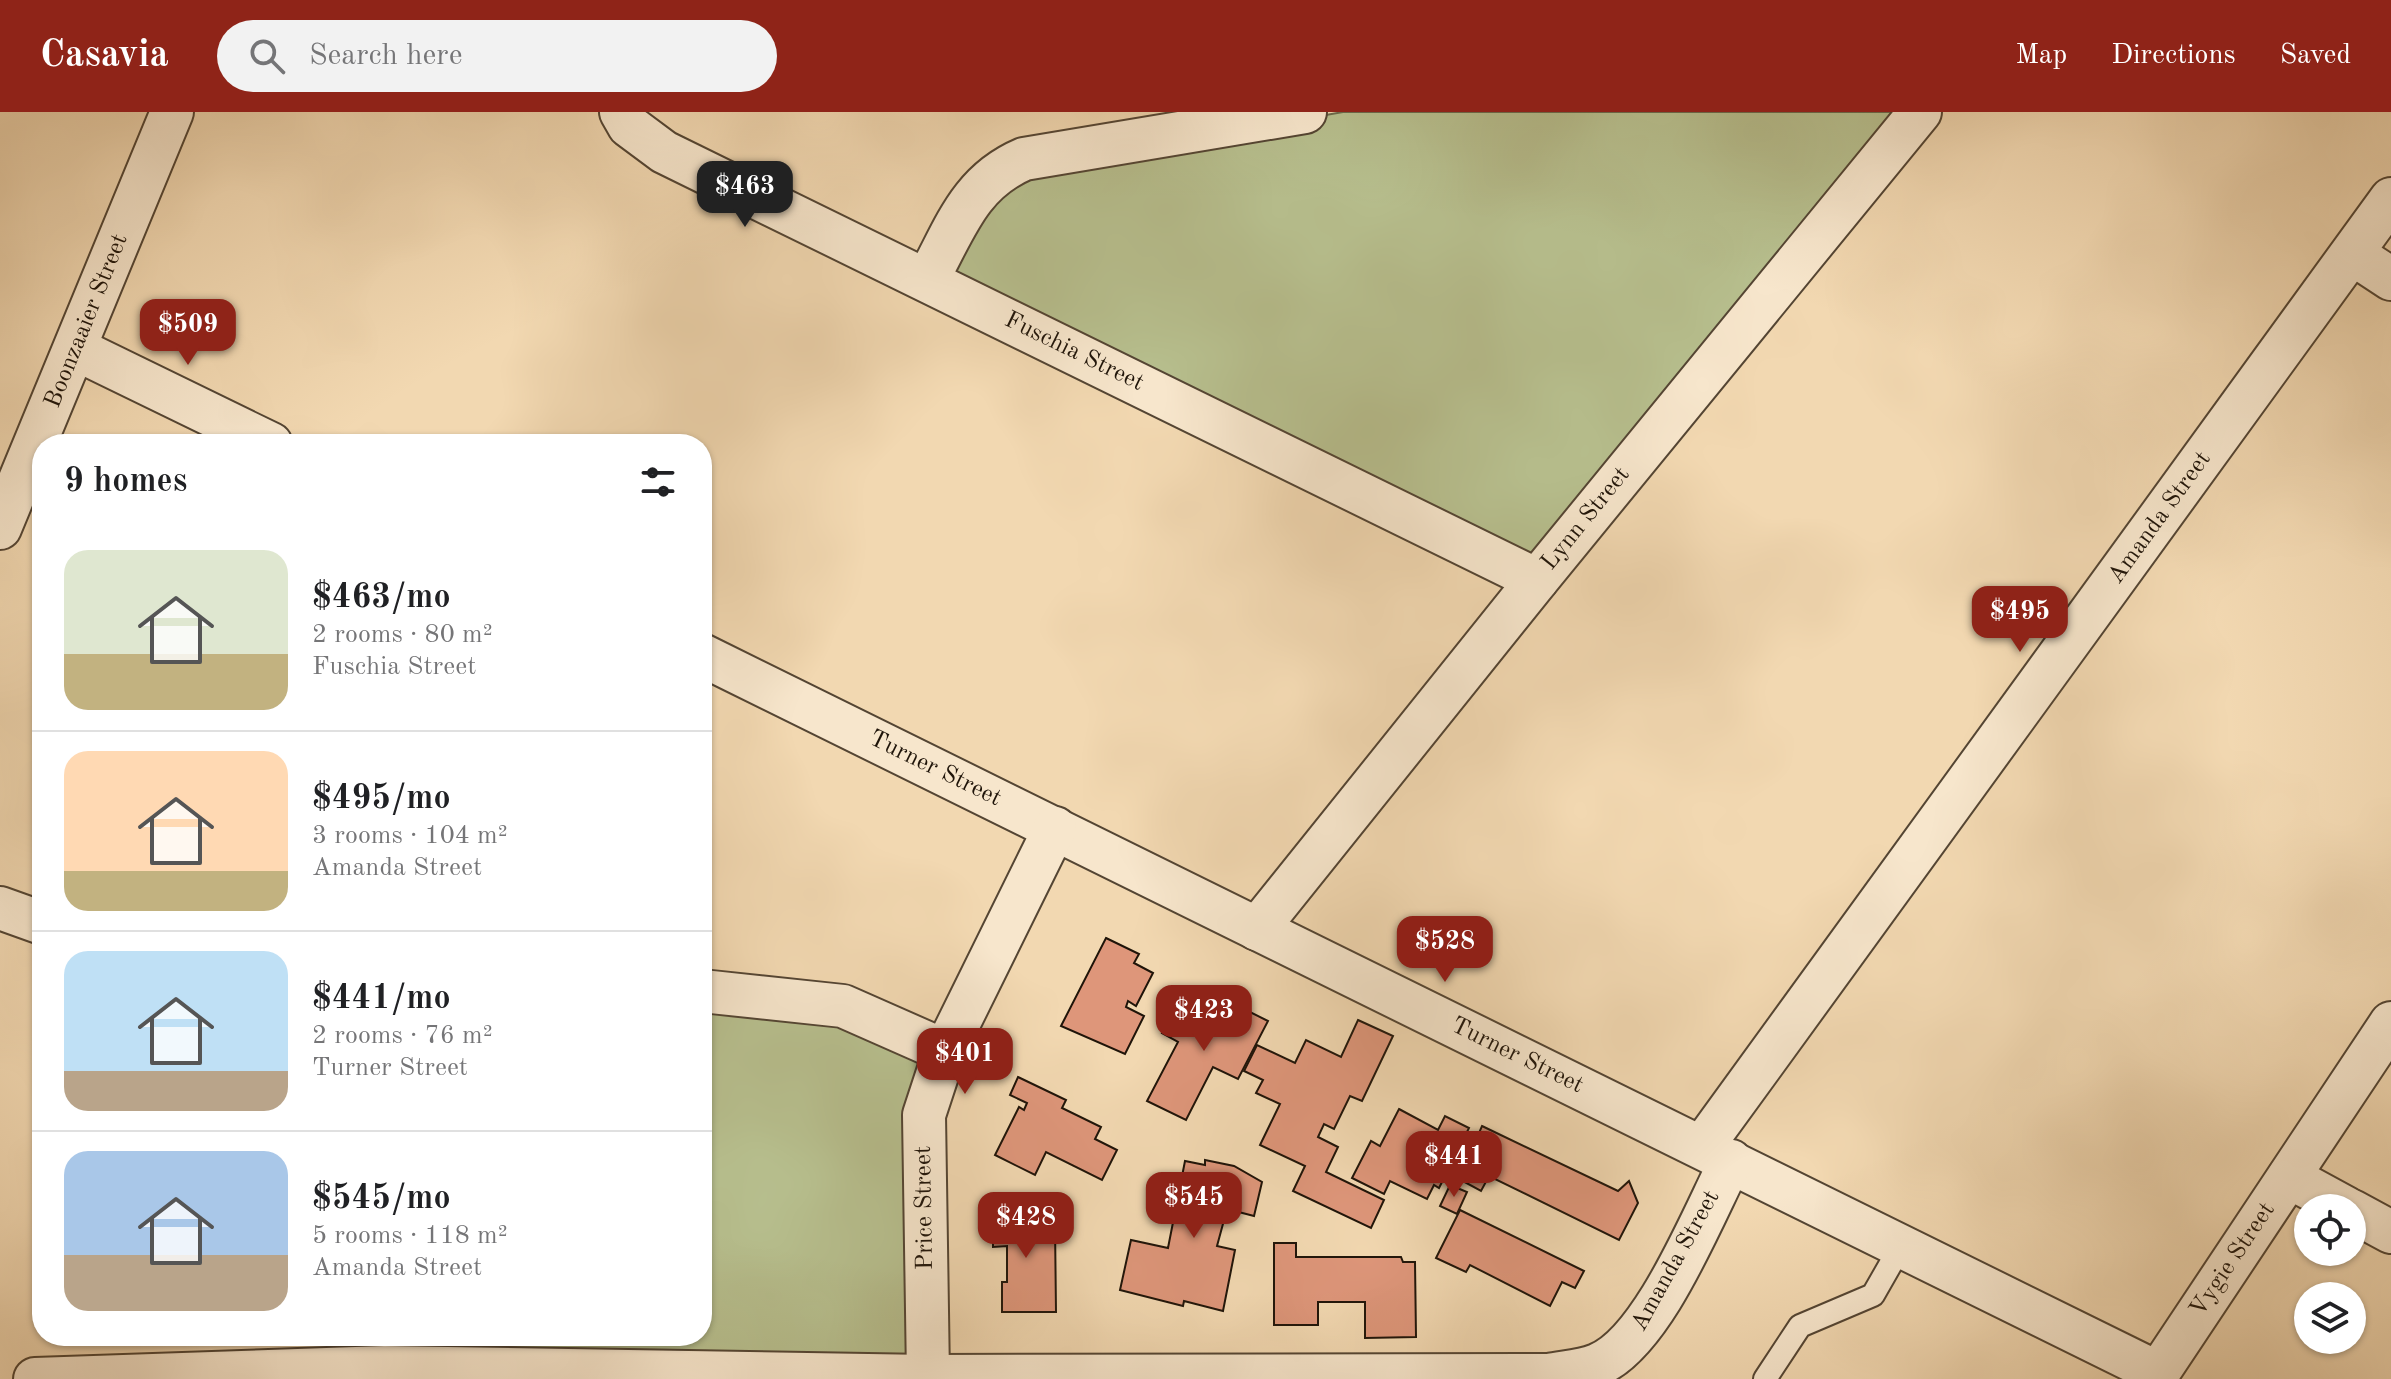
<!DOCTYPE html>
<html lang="en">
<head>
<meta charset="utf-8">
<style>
	:root { --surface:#fff; --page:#f2f2f2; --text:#202124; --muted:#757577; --line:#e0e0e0; --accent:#8f2418 }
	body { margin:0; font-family:"Old Standard TT",serif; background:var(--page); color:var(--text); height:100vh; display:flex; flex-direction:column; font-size:30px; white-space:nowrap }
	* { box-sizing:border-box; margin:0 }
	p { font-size:26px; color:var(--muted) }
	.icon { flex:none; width:44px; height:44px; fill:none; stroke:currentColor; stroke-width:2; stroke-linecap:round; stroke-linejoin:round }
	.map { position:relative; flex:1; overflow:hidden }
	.sheet { position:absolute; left:32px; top:322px; width:680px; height:912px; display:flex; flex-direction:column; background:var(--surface); border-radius:32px; box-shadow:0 2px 6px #0004 }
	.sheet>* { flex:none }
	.fabs { position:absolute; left:2294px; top:1082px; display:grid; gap:16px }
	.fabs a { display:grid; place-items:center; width:72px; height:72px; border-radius:50%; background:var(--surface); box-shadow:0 2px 6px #0004; font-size:40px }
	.price { position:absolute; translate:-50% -68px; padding:0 18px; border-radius:16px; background:var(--accent); color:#fff; font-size:26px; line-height:52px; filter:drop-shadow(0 2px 4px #0008) }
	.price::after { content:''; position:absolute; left:50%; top:48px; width:24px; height:18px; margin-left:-12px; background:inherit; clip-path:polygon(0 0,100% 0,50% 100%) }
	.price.selected { background:#222; color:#fff }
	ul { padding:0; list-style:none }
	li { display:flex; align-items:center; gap:24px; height:200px; padding:0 32px }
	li+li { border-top:2px solid var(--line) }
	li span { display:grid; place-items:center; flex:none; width:224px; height:160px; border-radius:24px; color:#555 }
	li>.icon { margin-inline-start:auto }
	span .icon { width:96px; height:96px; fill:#fffc; stroke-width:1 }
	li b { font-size:34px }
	h2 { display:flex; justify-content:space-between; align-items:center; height:96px; padding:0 32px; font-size:34px }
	header { display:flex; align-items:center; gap:48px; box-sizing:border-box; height:112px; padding:0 40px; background:var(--accent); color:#fff }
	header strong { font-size:38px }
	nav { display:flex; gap:44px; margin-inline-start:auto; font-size:28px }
	.search { width:560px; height:72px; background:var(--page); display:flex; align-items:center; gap:20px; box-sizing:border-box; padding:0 28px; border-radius:44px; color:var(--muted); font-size:30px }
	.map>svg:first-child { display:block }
</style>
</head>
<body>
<header>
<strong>Casavia</strong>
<div class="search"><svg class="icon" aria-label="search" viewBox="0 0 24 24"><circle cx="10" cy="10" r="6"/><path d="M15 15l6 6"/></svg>Search here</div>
<nav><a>Map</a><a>Directions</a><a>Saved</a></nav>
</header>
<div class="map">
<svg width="2391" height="1267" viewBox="0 0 2391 1267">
	<rect width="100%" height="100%" fill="#f2d8b1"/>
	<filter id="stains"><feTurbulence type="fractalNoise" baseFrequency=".0025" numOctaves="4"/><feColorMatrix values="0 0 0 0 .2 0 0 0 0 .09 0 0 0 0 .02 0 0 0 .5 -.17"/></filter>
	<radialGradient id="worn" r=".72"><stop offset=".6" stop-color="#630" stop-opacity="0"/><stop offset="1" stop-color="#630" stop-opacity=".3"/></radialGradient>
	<g fill="#b7bf8e" stroke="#6b6a4c" stroke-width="2">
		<path d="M 1343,0 L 1920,0 L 1537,468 L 942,176 L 988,73 L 1020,56 Z"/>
		<path d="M 702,879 L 945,939 L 928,1264 L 385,1255 L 386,1224 L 702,1224 Z"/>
	</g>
	<g fill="#de967a" stroke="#1f1409" stroke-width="2">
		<path d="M 1106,826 L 1139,842 L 1134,851 L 1153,861 L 1136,894 L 1128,889 L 1126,895 L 1144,904 L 1125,942 L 1061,914 Z"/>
		<path d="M 1178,889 L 1212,907 L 1221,890 L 1233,897 L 1236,893 L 1268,909 L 1238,967 L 1213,955 L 1186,1008 L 1147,989 L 1178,930 L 1162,921 Z"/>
		<path d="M 1358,908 L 1393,924 L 1362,989 L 1350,984 L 1334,1017 L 1324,1012 L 1318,1025 L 1338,1035 L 1326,1060 L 1384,1088 L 1371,1116 L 1293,1079 L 1305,1054 L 1260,1033 L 1280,992 L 1256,981 L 1263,968 L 1244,959 L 1257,933 L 1295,951 L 1306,928 L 1341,945 Z"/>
		<path d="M 1018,965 L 1066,988 L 1062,996 L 1101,1015 L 1095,1027 L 1117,1038 L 1102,1068 L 1046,1040 L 1035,1063 L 995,1043 L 1019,995 L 1024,998 L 1027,991 L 1010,983 Z"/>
		<path d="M 1399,997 L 1438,1018 L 1445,1004 L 1469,1016 L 1439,1076 L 1434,1073 L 1427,1087 L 1390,1069 L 1384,1082 L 1352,1066 L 1371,1029 L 1380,1034 Z"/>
		<path d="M 1482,1014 L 1618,1079 L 1629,1069 L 1638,1091 L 1619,1128 L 1489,1064 L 1481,1079 L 1459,1067 Z"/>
		<path d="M 1205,1048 L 1234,1054 L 1262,1070 L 1254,1104 L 1227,1097 L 1217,1134 L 1235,1138 L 1223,1199 L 1184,1189 L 1183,1194 L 1120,1178 L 1131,1128 L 1168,1136 L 1185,1049 L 1205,1053 Z"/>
		<path d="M 1450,1073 L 1467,1080 L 1457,1102 L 1440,1094 Z"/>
		<path d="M 993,1093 L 1030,1093 L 1030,1113 L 1055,1113 L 1056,1200 L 1002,1200 L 1002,1170 L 1007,1170 L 1007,1134 L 993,1135 Z"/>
		<path d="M 1460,1098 L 1584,1159 L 1575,1176 L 1562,1170 L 1550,1194 L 1470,1153 L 1466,1160 L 1436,1146 Z"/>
		<path d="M 1274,1131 L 1296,1131 L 1296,1145 L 1401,1145 L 1403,1150 L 1415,1150 L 1416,1225 L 1365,1226 L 1365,1190 L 1318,1190 L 1318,1213 L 1274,1213 Z"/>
	</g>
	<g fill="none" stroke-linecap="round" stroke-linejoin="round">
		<defs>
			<path id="service" d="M 1765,1267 L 1800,1214 L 1873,1183 L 1901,1134"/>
			<g id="minor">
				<path d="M 621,0 L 629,14 L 664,40 L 1537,468"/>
				<path d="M 2353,142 L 2391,167"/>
				<path d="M 927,168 C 955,118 968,71 1024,47 L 1305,0"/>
				<path d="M 76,237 L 271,332"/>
				<path d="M 0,416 L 172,0"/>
				<path d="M 702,543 L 2158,1261"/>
				<path d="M 0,796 L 42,811"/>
				<path d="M 1257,817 L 1537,468 L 1920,0"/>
				<path d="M 702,879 L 843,894 L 945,939"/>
				<path d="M 1702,1035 L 2391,87"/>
				<path d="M 2289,1065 L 2346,1096"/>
				<path d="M 2352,1099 L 2391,1120"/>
				<path d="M 928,1264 L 924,1003 L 945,939 L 1055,716"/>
				<path d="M 35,1267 L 385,1255 L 928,1264 L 1549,1263 C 1564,1260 1583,1259 1597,1253 C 1653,1231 1703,1103 1731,1049"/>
				<path d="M 2158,1267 L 2158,1261 L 2391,911"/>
			</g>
		</defs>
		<use href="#service" stroke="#544533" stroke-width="26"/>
		<use href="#minor" stroke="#544533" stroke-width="46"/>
		<use href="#service" stroke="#f7e6cc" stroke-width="22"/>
		<use href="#minor" stroke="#f7e6cc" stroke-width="42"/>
	</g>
	<g text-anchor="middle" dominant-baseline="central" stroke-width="7" stroke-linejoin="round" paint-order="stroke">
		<g font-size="24" fill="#1f1409" stroke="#f7e6cc">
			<text transform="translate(87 209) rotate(-68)">Boonzaaier Street</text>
			<text transform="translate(1074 240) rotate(26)">Fuschia Street</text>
			<text transform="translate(2160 406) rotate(-54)">Amanda Street</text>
			<text transform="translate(1586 407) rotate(-51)">Lynn Street</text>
			<text transform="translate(935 657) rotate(26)">Turner Street</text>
			<text transform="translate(1517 944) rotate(26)">Turner Street</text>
			<text transform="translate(925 1096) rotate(-91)">Price Street</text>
			<text transform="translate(2233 1148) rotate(-56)">Vygie Street</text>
			<text transform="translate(1676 1149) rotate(-61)">Amanda Street</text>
		</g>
	</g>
	<rect width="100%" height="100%" filter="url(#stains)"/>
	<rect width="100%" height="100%" fill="url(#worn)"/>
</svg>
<div class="fabs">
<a><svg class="icon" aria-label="locate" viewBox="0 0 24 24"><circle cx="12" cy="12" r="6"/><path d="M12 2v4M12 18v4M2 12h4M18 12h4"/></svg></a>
<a><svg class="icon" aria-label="layers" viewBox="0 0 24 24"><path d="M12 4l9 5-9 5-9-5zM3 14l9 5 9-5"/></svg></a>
</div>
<b class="price selected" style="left:745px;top:117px">$463</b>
<b class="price" style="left:188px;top:255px">$509</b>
<b class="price" style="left:2020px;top:542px">$495</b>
<b class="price" style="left:1445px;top:872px">$528</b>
<b class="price" style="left:1204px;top:941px">$423</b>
<b class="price" style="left:965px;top:984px">$401</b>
<b class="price" style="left:1454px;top:1087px">$441</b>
<b class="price" style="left:1194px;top:1128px">$545</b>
<b class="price" style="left:1026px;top:1148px">$428</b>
<section class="sheet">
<h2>9 homes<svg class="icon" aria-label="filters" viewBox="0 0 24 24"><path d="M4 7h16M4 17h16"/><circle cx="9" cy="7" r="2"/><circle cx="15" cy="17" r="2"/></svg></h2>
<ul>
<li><span style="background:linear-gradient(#dfe7d0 65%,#c2b280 0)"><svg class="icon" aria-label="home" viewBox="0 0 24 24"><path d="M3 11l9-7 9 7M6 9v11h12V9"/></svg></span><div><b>$463/mo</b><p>2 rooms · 80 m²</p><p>Fuschia Street</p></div></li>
<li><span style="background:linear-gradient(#ffd9b3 75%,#c2b280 0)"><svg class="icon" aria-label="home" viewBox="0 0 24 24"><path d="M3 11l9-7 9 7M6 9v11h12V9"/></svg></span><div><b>$495/mo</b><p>3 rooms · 104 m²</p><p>Amanda Street</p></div></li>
<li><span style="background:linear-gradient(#bfe0f5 75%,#b9a48a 0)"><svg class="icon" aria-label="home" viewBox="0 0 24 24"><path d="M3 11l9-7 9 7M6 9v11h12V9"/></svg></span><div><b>$441/mo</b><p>2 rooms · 76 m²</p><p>Turner Street</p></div></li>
<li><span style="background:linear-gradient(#a9c7e8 65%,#b9a48a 0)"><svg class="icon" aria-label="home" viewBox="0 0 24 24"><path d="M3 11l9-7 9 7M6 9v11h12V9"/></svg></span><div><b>$545/mo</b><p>5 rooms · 118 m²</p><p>Amanda Street</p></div></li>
</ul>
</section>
</div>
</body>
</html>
